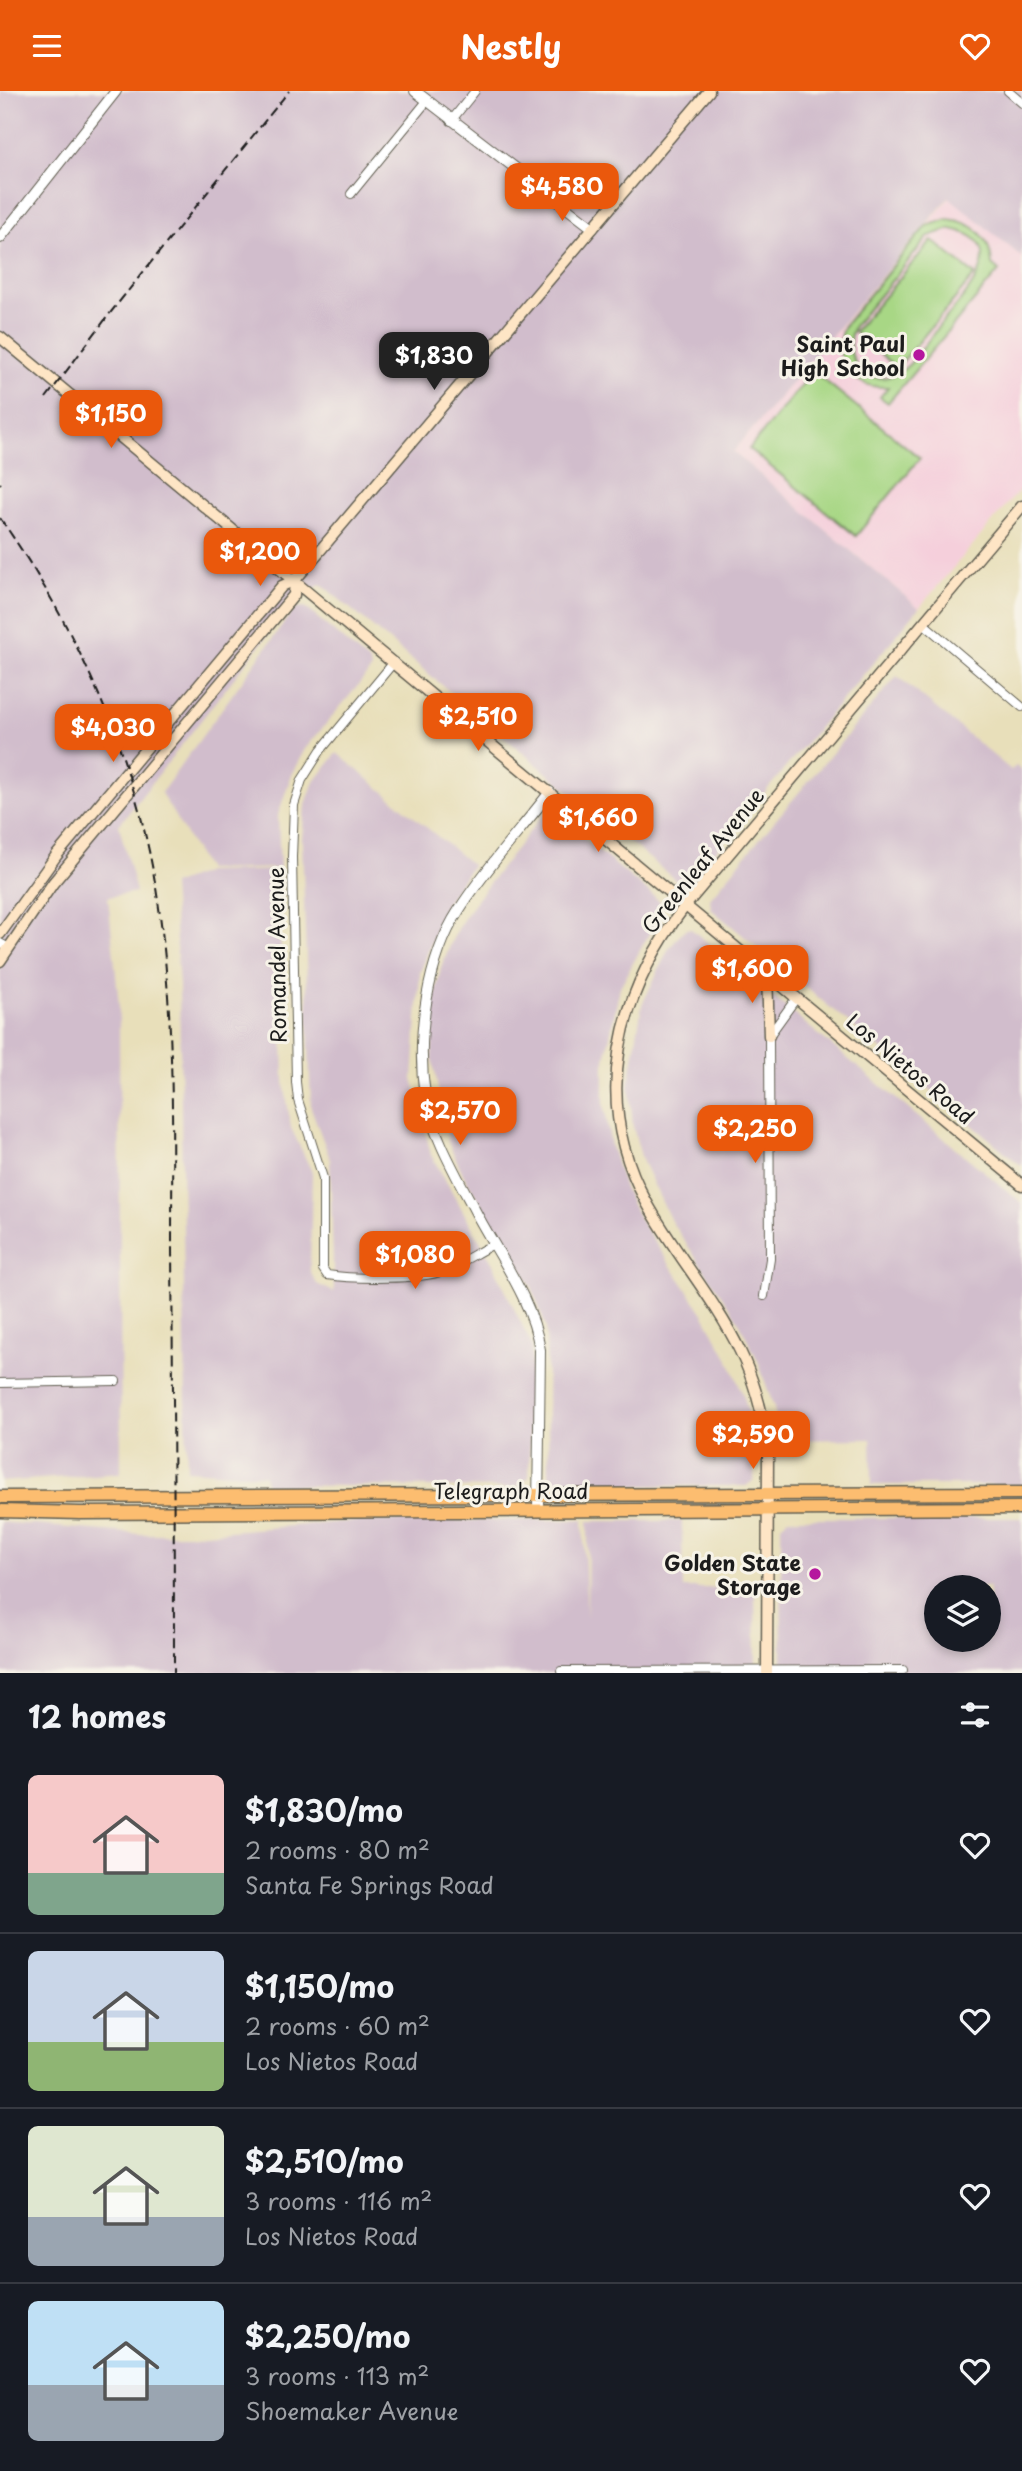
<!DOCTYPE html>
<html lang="en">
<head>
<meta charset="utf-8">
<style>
	:root { --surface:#171b24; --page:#242831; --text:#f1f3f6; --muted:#9ea1a6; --line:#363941; --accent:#ea580c }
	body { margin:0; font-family:"Playpen Sans",sans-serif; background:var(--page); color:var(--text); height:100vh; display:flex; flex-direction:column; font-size:26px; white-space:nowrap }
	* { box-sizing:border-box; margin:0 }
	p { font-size:23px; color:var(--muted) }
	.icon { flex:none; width:38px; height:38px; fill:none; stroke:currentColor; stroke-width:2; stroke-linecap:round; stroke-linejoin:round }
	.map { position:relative; height:1582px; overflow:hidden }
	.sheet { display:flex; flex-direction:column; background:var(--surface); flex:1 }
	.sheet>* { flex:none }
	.tools { position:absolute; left:924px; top:1484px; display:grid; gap:14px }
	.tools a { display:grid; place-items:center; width:77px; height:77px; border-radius:50%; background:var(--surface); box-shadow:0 4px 10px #0003; font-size:35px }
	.price { position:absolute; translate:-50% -60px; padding:0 16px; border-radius:14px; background:var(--accent); color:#fff; font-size:23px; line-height:46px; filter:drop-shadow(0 2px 4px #0008) }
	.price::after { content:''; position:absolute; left:50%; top:42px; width:21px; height:16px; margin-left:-10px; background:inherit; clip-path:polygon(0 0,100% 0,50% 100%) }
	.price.selected { background:#222; color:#fff }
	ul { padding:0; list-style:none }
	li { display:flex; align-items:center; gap:21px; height:175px; padding:0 28px }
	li+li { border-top:2px solid var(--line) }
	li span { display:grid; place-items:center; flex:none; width:196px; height:140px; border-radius:10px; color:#555 }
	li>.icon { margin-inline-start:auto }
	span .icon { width:84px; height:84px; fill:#fffc; stroke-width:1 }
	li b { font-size:30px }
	h2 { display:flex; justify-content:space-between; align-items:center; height:84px; padding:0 28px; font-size:30px }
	header { display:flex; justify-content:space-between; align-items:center; height:91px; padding:0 28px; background:var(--accent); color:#fff; font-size:32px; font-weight:700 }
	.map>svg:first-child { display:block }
</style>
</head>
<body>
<header><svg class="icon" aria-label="menu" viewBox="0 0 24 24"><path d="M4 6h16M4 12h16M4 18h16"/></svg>Nestly<svg class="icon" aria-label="heart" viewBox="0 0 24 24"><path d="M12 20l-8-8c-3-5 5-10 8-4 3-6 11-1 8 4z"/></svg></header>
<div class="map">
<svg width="1022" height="1582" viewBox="0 0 1022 1582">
	<rect width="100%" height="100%" fill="#f7f3e8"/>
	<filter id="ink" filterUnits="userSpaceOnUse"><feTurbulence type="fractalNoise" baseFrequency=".0143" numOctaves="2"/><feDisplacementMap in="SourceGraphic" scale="14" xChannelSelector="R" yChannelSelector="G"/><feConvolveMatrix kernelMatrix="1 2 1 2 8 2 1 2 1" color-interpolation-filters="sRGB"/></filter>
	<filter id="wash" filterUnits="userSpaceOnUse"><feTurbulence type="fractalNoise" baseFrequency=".00686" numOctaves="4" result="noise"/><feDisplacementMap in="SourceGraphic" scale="28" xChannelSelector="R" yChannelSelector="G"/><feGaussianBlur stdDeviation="1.57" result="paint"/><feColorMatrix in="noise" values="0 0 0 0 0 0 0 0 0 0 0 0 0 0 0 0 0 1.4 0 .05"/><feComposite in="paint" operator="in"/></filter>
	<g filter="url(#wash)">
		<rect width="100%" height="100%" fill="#e8dfba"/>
		<path fill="#f5cfdb" d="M 950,106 L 1022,166 L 1022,396 L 919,517 L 733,361 Z"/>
		<g fill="#d1bdcc" fill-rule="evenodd">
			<path d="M 0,0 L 1022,0 L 1022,166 L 949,106 L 733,361 L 919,517 L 689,792 L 680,793 L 321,493 L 292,513 L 119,734 L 136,801 L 108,806 L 119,914 L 121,1382 L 0,1391 Z"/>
			<path d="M 305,516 L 370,572 L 371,579 L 305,658 L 292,682 L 278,724 L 280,777 L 207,779 L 161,702 L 295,517 Z"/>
			<path d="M 897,585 L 1011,679 L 1016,675 L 1022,679 L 1022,1075 L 711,818 L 710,807 Z"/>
			<path d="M 337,662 L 472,774 L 446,812 L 420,882 L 413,988 L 431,1064 L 492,1171 L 532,1255 L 529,1386 L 515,1397 L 266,1394 L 264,1384 L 187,1379 L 179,893 L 172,794 L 207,781 L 279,779 L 284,990 L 291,1037 L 312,1081 L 310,1181 L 317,1193 L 334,1201 L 330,1068 L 311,1017 L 302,747 L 305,716 L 313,693 Z"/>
			<path d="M 544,722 L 553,722 L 663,813 L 662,825 L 650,841 L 620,896 L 604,974 L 604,1013 L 611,1055 L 624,1097 L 641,1131 L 704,1224 L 730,1272 L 744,1306 L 752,1336 L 755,1365 L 754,1389 L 746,1395 L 554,1394 L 549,1383 L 546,1236 L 532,1196 L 464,1085 L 448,1051 L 432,965 L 433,912 L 441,877 L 456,840 L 473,813 Z"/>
			<path d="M 690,837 L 1022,1112 L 1022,1394 L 872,1394 L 871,1348 L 780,1349 L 774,1317 L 758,1270 L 738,1229 L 671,1130 L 642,1069 L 633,1036 L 629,992 L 642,914 L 668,859 L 684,839 Z"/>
			<path d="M 789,1427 L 1022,1427 L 1022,1582 L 782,1582 L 781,1434 ZM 936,1496 L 989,1496 L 989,1549 L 936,1549 Z"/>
			<path d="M 583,1429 L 587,1527 L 588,1430 L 682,1430 L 683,1497 L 755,1497 L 756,1582 L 0,1582 L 0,1431 L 140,1443 L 192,1443 L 357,1430 Z"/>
		</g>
		<g fill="#a8d785" stroke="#627a50" stroke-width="2" fill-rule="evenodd">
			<path d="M 948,128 C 976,131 991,147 992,174 L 999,180 L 888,312 L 880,306 L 888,296 C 852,298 831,270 843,236 L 926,135 ZM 950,138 C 1020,151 960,210 939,235 C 927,250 913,275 896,283 C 862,299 841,262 854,235 L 929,145 Z"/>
			<path d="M 932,149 L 975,184 L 897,277 L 854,241 Z"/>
			<path d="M 813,280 L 920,367 L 856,445 L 749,358 Z"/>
		</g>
	</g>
	<g filter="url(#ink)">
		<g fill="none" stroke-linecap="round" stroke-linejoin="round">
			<defs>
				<g id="minor">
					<path d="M 1008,0 L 1022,12"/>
					<path d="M 451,30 L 475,0"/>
					<path d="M 351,103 L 427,10"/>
					<path d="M 923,532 L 1022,616"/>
					<path d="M 394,571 L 321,659 L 302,689 L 294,714 L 292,766 L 296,991 L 298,1009 L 323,1087 L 323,1178 L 327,1184 C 352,1188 419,1189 443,1180 C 460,1173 476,1162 492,1154"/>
					<path d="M 0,852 L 7,856"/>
					<path d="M 764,1205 L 770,1168 L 769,945 L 797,906"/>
					<path d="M 0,1292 L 116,1290"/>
					<path d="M 561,1580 L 903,1579"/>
				</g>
				<g id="tertiary">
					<path d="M 415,0 L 593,137"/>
					<path d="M 0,147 L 116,0"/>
					<path d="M 538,1418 L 540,1259 C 532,1206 497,1163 473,1116 C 456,1084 431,1040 425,1004 C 416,946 427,868 459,819 C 485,778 520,740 550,701"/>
				</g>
				<g id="secondary">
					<path d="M 0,246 L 1022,1094"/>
					<path d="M 0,843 L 56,765 L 282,495 L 295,489 L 709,0"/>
					<path d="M 0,870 L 53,792 L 294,504 L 295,489"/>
					<path d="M 767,882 L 769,945"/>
					<path d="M 767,1582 L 768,1357 C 763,1323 755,1291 740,1260 C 715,1208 675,1163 647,1112 C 590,1010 618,903 685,815 L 1022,415"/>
				</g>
				<g id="primary">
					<path d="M 0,1406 L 1022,1402"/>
					<path d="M 0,1420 L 80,1422 L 1022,1417"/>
				</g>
			</defs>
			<use href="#minor" stroke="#636053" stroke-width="10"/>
			<use href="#tertiary" stroke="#636053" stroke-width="12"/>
			<use href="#secondary" stroke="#636053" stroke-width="13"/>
			<use href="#primary" stroke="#636053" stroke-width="15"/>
			<use href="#minor" stroke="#fff" stroke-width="8"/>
			<use href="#tertiary" stroke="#fff" stroke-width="10"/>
			<use href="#secondary" stroke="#fee5c5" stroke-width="10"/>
			<use href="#primary" stroke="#fcbd6f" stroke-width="12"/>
			<g stroke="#1c1c1c" stroke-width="2" stroke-dasharray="10 5" stroke-linecap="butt">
				<path d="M 46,307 L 111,221 L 289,0"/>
				<path d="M 0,392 L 1,393"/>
				<path d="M 0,427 C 80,541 140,677 159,817 C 175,930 172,1043 172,1157 C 173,1299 174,1440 174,1582"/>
			</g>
		</g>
	</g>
	<g fill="#b5179e" stroke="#f7f3e8" stroke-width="2.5">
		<circle cx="919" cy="264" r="7"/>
		<circle cx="815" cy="1483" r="7"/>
	</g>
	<g text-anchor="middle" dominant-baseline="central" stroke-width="6" stroke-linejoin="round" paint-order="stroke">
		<g font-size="21" font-weight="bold" fill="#1c1c1c" stroke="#f7f3e8" text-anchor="end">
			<text x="905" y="252">Saint Paul<tspan x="905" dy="24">High School</tspan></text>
			<text x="801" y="1471">Golden State<tspan x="801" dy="24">Storage</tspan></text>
		</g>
		<g font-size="21" fill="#1c1c1c" stroke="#f7f3e8">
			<text transform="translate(702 769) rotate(-51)">Greenleaf Avenue</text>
			<text transform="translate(276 864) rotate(-91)">Romandel Avenue</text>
			<text transform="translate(911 977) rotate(40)">Los Nietos Road</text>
			<text x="511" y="1399">Telegraph Road</text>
		</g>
	</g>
</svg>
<div class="tools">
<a><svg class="icon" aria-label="layers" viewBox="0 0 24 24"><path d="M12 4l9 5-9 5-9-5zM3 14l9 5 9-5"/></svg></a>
</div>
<b class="price" style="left:562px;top:132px">$4,580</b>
<b class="price selected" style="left:434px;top:301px">$1,830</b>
<b class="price" style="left:111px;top:359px">$1,150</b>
<b class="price" style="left:260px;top:497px">$1,200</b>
<b class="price" style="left:478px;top:662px">$2,510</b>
<b class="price" style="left:113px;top:673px">$4,030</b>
<b class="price" style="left:598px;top:763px">$1,660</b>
<b class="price" style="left:752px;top:914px">$1,600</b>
<b class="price" style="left:460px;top:1056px">$2,570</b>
<b class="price" style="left:755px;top:1074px">$2,250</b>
<b class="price" style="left:415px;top:1200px">$1,080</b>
<b class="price" style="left:753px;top:1380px">$2,590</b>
</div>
<section class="sheet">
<h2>12 homes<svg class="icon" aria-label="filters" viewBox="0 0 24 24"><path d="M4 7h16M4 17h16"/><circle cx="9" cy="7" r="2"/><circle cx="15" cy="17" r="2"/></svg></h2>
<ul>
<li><span style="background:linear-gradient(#f6c9c9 70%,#7fa58c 0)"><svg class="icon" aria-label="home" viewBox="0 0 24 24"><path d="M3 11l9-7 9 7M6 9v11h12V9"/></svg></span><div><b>$1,830/mo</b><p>2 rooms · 80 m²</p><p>Santa Fe Springs Road</p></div><svg class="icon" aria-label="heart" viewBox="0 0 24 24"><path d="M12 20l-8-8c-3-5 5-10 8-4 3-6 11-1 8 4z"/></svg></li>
<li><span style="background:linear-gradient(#c9d6e8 65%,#8fb573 0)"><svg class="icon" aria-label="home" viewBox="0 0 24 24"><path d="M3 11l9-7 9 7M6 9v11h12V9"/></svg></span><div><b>$1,150/mo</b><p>2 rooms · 60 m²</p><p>Los Nietos Road</p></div><svg class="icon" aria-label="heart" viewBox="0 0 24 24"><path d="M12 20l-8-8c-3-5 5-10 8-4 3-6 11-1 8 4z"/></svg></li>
<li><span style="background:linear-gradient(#dfe7d0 65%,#9aa5b1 0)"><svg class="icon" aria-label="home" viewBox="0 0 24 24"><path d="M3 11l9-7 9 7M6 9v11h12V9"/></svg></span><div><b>$2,510/mo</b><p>3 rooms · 116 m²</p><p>Los Nietos Road</p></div><svg class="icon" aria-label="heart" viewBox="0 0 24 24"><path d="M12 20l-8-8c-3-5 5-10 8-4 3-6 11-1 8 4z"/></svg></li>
<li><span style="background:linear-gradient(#bfe0f5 60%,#9aa5b1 0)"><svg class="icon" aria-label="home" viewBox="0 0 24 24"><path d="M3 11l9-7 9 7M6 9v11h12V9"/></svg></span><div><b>$2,250/mo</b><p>3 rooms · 113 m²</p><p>Shoemaker Avenue</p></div><svg class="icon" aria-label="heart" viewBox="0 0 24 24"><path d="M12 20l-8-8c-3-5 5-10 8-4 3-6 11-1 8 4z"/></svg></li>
</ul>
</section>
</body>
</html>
